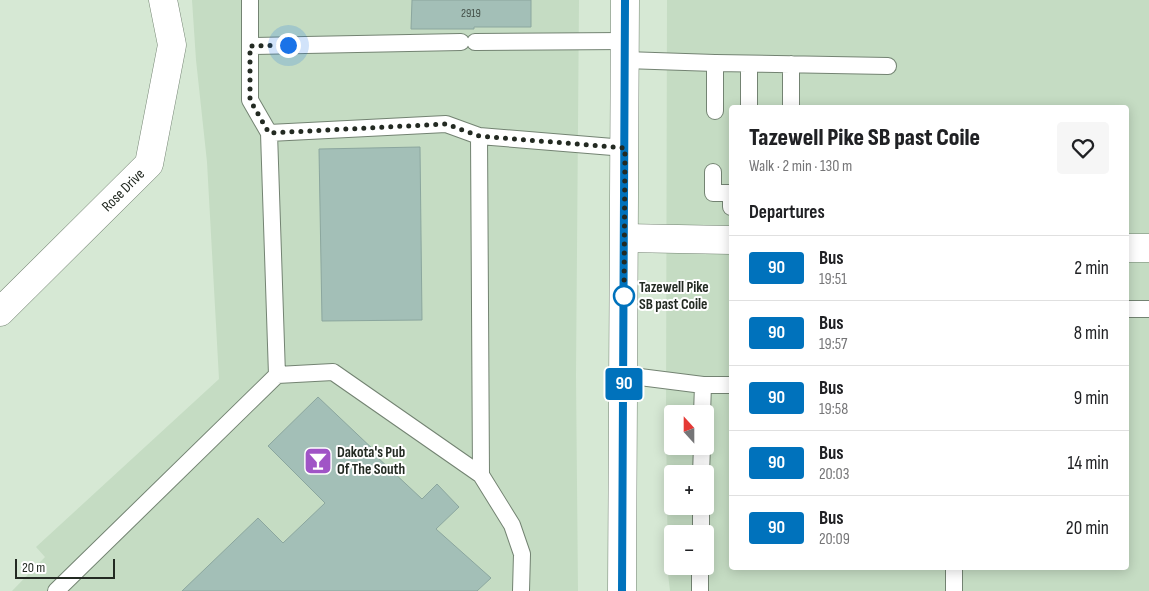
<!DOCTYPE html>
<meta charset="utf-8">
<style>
:root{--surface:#fff;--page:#f6f6f6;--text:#202124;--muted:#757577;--line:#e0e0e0}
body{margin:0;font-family:"Sofia Sans Condensed",sans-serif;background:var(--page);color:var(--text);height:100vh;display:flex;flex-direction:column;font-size:19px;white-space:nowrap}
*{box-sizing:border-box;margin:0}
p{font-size:16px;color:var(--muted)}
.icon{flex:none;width:28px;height:28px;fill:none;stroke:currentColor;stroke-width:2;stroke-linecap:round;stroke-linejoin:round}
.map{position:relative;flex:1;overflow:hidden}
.details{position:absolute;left:729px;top:105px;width:400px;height:465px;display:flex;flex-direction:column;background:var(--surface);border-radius:5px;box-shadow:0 2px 12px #0003}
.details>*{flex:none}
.badge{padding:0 10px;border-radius:4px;font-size:18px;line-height:32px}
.needle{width:32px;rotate:339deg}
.tools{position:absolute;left:664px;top:405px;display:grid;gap:10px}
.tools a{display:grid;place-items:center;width:50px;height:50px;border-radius:5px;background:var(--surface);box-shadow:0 2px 12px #0003;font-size:25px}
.scale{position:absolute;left:15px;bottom:12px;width:100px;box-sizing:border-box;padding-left:5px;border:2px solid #232a22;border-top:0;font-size:14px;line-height:18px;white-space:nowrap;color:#232a22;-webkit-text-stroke:4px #fff;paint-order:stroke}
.you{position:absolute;width:25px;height:25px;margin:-12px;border:4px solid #fff;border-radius:50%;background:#1a73e8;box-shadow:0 0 0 8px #1a73e833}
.map>.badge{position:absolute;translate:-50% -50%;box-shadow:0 0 0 2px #fff}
h2{padding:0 20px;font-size:19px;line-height:45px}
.round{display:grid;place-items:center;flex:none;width:52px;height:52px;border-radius:5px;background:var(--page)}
.headline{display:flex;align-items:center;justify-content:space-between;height:85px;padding:0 20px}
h1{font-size:24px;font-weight:800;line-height:38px}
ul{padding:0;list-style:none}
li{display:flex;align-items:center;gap:15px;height:65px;padding:0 20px;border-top:1px solid var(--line)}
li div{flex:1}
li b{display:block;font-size:19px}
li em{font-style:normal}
li .badge{min-width:55px;font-weight:700;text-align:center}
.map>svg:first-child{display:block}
.built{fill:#c5dcc3;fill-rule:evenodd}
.building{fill:#a3bfb7;stroke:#8ba69e}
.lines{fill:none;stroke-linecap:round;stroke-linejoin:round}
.service-casing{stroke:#738372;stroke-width:18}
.minor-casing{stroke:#738372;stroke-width:29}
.secondary-casing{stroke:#738372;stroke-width:29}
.service{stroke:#fff;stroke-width:16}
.minor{stroke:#fff;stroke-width:28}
.secondary{stroke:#fff;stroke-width:28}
.line-casing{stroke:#fff;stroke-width:11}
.line{stroke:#0072bc;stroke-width:8}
.walk{stroke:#232a22;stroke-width:5;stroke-dasharray:0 9}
.stop-dot{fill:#fff;stroke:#0072bc;stroke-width:2.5}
.labels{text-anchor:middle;stroke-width:4;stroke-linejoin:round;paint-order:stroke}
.number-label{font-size:12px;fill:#434f47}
.street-label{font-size:15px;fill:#232a22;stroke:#fff}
.stop-label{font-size:15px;font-weight:bold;fill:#232a22;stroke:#fff;text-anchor:start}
.poi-label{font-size:15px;font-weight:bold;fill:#232a22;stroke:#fff;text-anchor:start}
</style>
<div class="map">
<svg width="1149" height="591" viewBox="0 0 1149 591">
<rect width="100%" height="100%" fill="#d6e8d4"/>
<path class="built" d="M 192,0 L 579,0 L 576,376 L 578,591 L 12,591 L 45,557 L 36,547 L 219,379 L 207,162 L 196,60 Z
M 667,0 L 1149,0 L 1149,591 L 670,591 L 668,574 L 666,424 ZM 731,108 L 1126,108 L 1126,568 L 731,568 ZM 672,414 L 705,414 L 705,446 L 672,446 ZM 672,474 L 705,474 L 705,506 L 672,506 ZM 672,534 L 705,534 L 705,566 L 672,566 Z"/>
<path class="building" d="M 412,0 L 531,0 L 531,27 L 474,27 L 474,29 L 411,29 Z
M 420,147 L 422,320 L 322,321 L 319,149 Z
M 318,397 L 377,453 L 375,455 L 422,499 L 437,484 L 459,507 L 436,529 L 491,578 L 477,591 L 182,591 L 258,518 L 283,543 L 325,503 L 268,446 Z"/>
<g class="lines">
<defs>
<path id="service" d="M 250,0 L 250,100 L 269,133
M 475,42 L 625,41
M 250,46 L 461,42
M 625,60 L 715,63 L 888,66
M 749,64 L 749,108
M 791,64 L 791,108
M 715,111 L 715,63
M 713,172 L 713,193 L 731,193 L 731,207
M 1126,309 L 1149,309
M 277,375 L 269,133 L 446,124 L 479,136
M 624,375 L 703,385 L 731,385
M 702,414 L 703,385
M 701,474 L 702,446
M 701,534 L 701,506
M 954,568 L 954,591
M 56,591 L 277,375 L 333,372 L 481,475
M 521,591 L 522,554 L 512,525 L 481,475 L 479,136 L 625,148
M 700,591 L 700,566"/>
<path id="minor" d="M 625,238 L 731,240
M 1126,248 L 1149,248
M 0,312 L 149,164 L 172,45 L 163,0"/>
<path id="secondary" d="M 622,591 L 625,0"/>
</defs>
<use href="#service" class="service-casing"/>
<use href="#minor" class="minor-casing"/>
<use href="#secondary" class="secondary-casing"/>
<use href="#service" class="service"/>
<use href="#minor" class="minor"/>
<use href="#secondary" class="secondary"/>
</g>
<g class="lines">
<defs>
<path id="line" d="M 622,591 L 625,0"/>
</defs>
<use href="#line" class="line-casing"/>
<use href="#line" class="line"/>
<path class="walk" d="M 288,45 L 250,46 L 250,100 L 269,133 L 446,124 L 479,136 L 625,148 L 624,297 L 624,296"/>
</g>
<defs>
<symbol id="bar-square" viewBox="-11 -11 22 22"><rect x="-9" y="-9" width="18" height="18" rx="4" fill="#a054c6" stroke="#fff"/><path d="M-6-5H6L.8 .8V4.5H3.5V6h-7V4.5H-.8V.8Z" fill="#fff"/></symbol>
</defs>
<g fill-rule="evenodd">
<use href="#bar-square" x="302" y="445" width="32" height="32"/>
</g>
<circle class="stop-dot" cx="624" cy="296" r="10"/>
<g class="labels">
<g class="number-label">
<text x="471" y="17">2919</text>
</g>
<g class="street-label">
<text transform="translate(123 190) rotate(-45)" y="5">Rose Drive</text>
</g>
<g class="stop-label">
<text x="639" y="292">Tazewell Pike<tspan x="639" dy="17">SB past Coile</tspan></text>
</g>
<g class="poi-label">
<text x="337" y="457">Dakota's Pub<tspan x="337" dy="17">Of The South</tspan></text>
</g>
</g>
</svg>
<div class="tools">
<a><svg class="needle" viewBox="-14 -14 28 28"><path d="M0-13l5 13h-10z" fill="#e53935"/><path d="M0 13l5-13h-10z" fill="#757577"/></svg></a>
<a>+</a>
<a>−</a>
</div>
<div class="scale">20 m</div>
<div class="you" style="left:288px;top:45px"></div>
<b class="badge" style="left:624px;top:384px;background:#0072bc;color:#fff">90</b>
<section class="details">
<div class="headline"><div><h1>Tazewell Pike SB past Coile</h1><p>Walk · 2 min · 130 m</p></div><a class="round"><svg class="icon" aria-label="heart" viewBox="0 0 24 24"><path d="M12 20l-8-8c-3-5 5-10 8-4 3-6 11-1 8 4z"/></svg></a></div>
<h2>Departures</h2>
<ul>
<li><span class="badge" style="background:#0072bc;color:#fff">90</span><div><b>Bus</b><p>19:51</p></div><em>2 min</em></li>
<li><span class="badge" style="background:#0072bc;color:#fff">90</span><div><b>Bus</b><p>19:57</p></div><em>8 min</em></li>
<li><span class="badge" style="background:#0072bc;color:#fff">90</span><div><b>Bus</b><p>19:58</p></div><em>9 min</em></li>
<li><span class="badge" style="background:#0072bc;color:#fff">90</span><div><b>Bus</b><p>20:03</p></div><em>14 min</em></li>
<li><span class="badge" style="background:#0072bc;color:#fff">90</span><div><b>Bus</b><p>20:09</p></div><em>20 min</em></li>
</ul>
</section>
</div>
